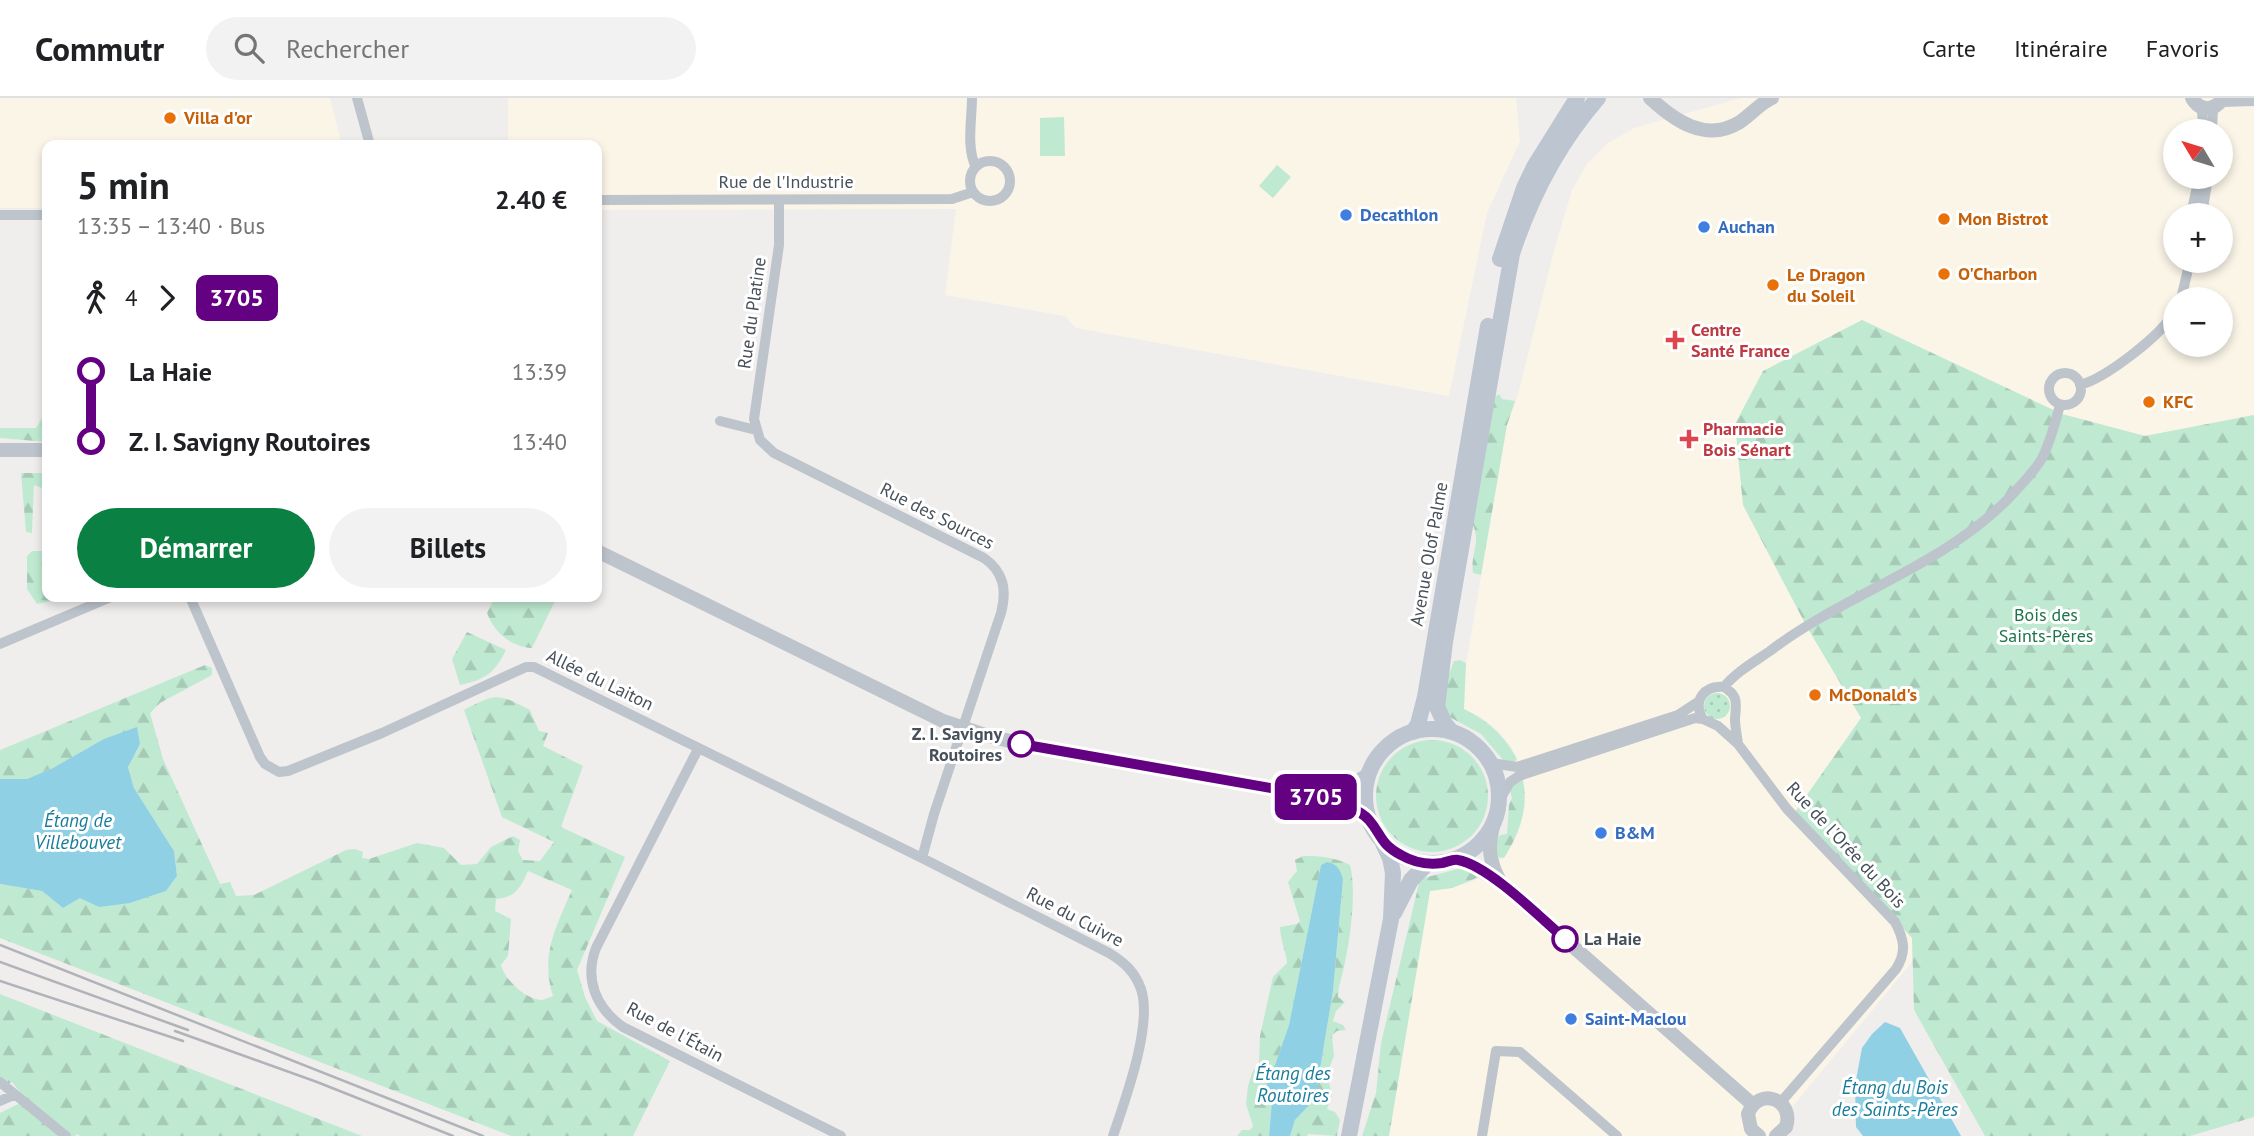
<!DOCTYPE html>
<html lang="fr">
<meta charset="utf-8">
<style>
:root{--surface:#fff;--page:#f2f2f2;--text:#202124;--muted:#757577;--line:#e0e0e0;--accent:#0b8043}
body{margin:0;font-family:"PT Sans",sans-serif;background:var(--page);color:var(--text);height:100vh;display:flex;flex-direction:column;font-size:26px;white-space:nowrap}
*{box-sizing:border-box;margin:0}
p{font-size:23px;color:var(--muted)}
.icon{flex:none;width:38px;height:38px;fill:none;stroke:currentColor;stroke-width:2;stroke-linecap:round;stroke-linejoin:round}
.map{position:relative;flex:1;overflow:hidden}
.drawer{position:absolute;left:42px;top:42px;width:560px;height:462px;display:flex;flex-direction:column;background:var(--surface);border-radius:14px;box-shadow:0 4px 10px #0003}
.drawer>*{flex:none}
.badge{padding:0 14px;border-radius:10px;font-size:24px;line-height:46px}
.needle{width:46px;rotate:308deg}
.buttons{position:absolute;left:2163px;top:21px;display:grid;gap:14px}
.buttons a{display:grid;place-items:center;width:70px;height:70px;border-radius:50%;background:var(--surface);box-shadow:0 4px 10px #0003;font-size:35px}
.map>.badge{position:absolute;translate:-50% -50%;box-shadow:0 0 0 4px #fff}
.legs{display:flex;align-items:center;gap:10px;height:77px;padding:0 35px;font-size:23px}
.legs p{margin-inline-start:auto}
.summary{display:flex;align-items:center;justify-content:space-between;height:119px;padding:0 35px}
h1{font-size:38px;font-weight:700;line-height:52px}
.primary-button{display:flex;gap:14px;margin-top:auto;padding:14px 35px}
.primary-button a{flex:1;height:80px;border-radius:42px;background:var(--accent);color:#fff;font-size:28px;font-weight:700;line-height:80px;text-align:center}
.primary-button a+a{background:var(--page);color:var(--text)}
ul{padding:0 35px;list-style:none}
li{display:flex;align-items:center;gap:24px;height:70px;font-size:26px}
li i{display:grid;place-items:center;width:10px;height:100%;margin:0 9px;background:currentColor}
li i::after{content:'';width:18px;height:18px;margin:-9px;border:5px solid;border-radius:50%;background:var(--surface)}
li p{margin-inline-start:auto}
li:first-child i{background:linear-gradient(#0000 50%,currentColor 0)}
li:last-child i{background:linear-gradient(currentColor 50%,#0000 0)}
header{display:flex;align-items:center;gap:42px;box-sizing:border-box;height:98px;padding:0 35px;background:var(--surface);border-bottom:2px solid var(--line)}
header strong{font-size:33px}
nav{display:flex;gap:38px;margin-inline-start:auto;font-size:24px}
.search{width:490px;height:63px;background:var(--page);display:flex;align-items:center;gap:18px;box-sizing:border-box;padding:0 24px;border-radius:38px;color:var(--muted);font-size:26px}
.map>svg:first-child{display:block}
.commercial{fill:#faf5e7;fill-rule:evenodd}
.grass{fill:url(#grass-dots)}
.forest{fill:url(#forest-firs);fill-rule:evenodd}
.pitch{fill:#bfead1}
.water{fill:#8fd0e4}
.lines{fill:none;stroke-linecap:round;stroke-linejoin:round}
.minor{stroke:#bdc4cb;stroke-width:10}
.tertiary{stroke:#bdc4cb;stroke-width:14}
.secondary{stroke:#bcc5d0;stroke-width:16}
.rail{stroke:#b0b3b7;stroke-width:2.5}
.line-1-casing{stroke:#fff;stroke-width:16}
.line-1{stroke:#640082;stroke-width:10}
.food-dot{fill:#e8710a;stroke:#fff;stroke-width:2.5}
.shop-dot{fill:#3f7fe0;stroke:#fff;stroke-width:2.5}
.health-dot{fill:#e0444e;stroke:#fff;stroke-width:2.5}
.stop-1-dot{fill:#fff;stroke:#640082;stroke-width:3.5}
.labels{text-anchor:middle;stroke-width:6;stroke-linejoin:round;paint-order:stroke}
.food-label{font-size:18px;font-weight:bold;fill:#c56008;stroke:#fff;text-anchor:start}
.street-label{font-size:18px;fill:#475059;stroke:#fff}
.shop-label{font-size:18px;font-weight:bold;fill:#366cbe;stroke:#fff;text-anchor:start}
.health-label{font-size:18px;font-weight:bold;fill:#be3a42;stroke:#fff;text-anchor:start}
.park-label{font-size:18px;fill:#1e744b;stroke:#fff}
.stop-label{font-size:18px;font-weight:bold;fill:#475059;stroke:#fff;text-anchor:end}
.water-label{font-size:19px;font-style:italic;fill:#187d9b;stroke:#fff}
</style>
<header>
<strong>Commutr</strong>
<div class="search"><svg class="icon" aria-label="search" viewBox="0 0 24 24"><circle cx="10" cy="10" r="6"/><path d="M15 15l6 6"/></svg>Rechercher</div>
<nav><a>Carte</a><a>Itinéraire</a><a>Favoris</a></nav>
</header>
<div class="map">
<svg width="2254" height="1038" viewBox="0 0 2254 1038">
<defs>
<pattern id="grass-dots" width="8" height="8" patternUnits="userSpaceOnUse" patternTransform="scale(1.75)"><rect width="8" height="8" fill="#bfead1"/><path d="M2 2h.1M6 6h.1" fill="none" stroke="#a6cab6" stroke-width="1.8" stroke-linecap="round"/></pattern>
<pattern id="forest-firs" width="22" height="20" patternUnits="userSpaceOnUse" patternTransform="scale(1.75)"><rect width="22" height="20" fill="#bfead1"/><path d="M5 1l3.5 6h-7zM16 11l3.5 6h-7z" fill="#a6cab6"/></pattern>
</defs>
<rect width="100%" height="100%" fill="#f0eded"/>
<path class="commercial" d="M 0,0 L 330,0 L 342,47 L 47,47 L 47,110 L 0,110 Z
M 508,0 L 1516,0 L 1520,43 L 1487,115 L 1449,298 L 1076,230 L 1065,218 L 945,197 L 956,111 L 597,112 L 597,47 L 508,47 Z
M 1741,0 L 2254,0 L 2254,317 L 2145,338 L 2062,316 L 1862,222 L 1743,407 L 1807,529 L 1861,620 L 1795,714 L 1912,840 L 1912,864 L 1768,1038 L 1389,1038 L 1430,793 L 1452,790 L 1473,783 L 1498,766 L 1513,746 L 1520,730 L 1525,707 L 1524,685 L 1518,663 L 1510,647 L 1498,633 L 1482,620 L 1464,611 L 1464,578 L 1507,327 L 1518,297 L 1555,149 L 1572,92 L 1587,66 L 1608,45 L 1634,30 ZM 2175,33 L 2221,33 L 2221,79 L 2175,79 ZM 2175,117 L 2221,117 L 2221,163 L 2175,163 ZM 2175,201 L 2221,201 L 2221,247 L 2175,247 Z"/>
<path class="grass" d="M1704 608a13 13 0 1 1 26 0a13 13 0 1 1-26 0Z"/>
<path class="forest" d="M 1862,222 L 2062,316 L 2145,338 L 2254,317 L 2254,1019 L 2190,1038 L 1985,1038 L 1914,912 L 1912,840 L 1795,714 L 1861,620 L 1807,529 L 1743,407 L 1735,326 L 1763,273 Z
M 1499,296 L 1502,301 L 1515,303 L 1507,327 L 1481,477 L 1473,475 C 1470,455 1482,444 1472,425 L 1495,299 Z
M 47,311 L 47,344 L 0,340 L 0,330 L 36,330 Z
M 21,375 L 47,375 L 47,392 L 34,387 L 32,435 L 26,434 Z
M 32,453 L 42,453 L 43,469 L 47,468 L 47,499 L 70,499 L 37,506 L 27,491 L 27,458 Z
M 495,499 L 557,499 L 532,550 C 511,549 494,534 487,515 Z
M 467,534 L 506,552 C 494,576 486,581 460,587 L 452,561 Z
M 1460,562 L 1466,565 L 1464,611 C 1488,623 1504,637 1517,661 L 1514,664 L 1504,663 L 1481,636 L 1444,616 L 1445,587 L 1454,563 Z
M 205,567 L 212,570 L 212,577 L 160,605 L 150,615 L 163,661 L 220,786 L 230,784 L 236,798 L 254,797 L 346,752 L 355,751 L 363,754 L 362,760 L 369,761 L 417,745 L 444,750 L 461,767 L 477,766 L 491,749 L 513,738 L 520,742 L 518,753 L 523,762 L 540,763 L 554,744 L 502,719 L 464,612 C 496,595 497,595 530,612 L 539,633 L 548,635 L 543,648 L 583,668 L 561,729 L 625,759 L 577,872 L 585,899 L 597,923 L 670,963 L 633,1038 L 511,1038 L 0,840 L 0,786 L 42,793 L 63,810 L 80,800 L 130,805 L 166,793 L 177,778 L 174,753 L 134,690 L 128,668 L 140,646 L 53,670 L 27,681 L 0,681 L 0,652 ZM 528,773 L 572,792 C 556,829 540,858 553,898 C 552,898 543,902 542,902 C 526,902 504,881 501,867 L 508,858 L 511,821 L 495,813 L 496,801 C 515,800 521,789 528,773 Z
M1376 698a56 56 0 1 1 112 0a56 56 0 1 1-112 0Z
M 1522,679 C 1530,708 1519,736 1504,760 L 1496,759 L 1496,743 L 1500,737 L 1507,736 L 1509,707 L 1512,700 L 1508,686 Z
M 1303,758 C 1321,758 1334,759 1350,767 C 1358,798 1348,858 1339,889 L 1338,899 L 1345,904 L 1336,913 L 1333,923 L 1343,927 L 1346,932 L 1337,933 L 1332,937 L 1334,958 L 1327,976 L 1332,997 L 1327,1011 L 1335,1014 L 1340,1022 L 1337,1038 L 1308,1036 L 1307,1038 L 1290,1038 L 1295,1022 L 1315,1000 L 1333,893 L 1343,781 L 1321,767 L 1289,927 L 1275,967 L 1268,978 L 1266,990 L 1272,1003 L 1269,1038 L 1237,1038 L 1242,1032 L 1250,1032 L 1253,1028 L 1246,1006 L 1248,988 L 1252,975 L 1259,964 L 1260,938 L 1273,879 L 1287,865 C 1286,853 1280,841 1280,829 L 1297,826 L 1300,823 L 1288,784 L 1297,773 L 1295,762 Z
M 1469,768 L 1479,779 L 1452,790 L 1430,793 L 1389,1038 L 1362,1038 L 1376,995 L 1381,945 L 1420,781 Z
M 0,896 L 362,1038 L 80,1038 L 77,1036 L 75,1038 L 0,1038 L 0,1015 L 26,1002 L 12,984 L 0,991 Z"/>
<path class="pitch" d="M 1064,19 L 1065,58 L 1040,58 L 1040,20 Z
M 1277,67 L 1291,79 L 1273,100 L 1259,88 Z"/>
<path class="water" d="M 137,629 L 140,646 L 128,669 L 134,690 L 174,753 L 177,778 L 166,793 L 130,805 L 99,809 L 80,800 L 63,810 L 42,793 L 0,786 L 0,681 L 27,681 L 53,670 L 104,641 Z
M 1327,764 C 1338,766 1340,772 1343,781 L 1333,893 L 1315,1001 L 1295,1022 L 1290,1038 L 1269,1038 L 1272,1003 L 1266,990 L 1268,978 L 1275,967 L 1289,927 L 1321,767 Z
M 1885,924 L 1900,930 L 1961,1038 L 1863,1038 L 1856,1029 L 1855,987 L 1862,950 L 1872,936 Z"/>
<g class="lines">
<path class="minor" d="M 357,0 L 370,47
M 972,0 C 972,20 966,51 976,69
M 2202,10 L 2203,33
M 2212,33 L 2213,10
M970 83a20 20 0 1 1 40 0a20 20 0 1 1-40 0Z
M 597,102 L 952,101 L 973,94
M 779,103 L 779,147 L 754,321 L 760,342 L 774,355 L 984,460 C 1004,474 1007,492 1001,515 L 934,716 L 922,760
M 0,117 L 47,117
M 2191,117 L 2199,79
M 2202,117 L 2208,79
M 2181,201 L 2190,163
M2049 291a16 16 0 1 1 32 0a16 16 0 1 1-32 0Z
M 2080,287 C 2106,280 2162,237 2175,213
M 720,323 L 756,332
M 190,499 L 260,659 L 265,666 L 279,674 L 288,673 L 382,635 L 526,569 L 534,569 L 922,760 L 1109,855 C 1124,864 1135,874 1141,891 C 1153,927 1125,1002 1113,1038
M 0,546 L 111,499
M 1724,589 C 1736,574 1754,564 1770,553 C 1846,495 1942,469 2010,399 C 2020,388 2033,375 2041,362 C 2050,346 2055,325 2060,307
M 1738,646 C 1737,637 1735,629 1735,621 C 1736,606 1739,598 1724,589 C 1704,587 1692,603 1703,621 L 1718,628 L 1738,646 L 1787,711 L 1895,824 C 1904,841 1907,854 1896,871 L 1781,1004
M 698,651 L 596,850 C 584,881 596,910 623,929 L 841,1038
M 1491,665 L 1517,669 L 1678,617 L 1698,604
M 1499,703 L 1510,684 L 1519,678 L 1695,620 L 1703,621
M 0,984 L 66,1038
M 0,1003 L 14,997
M 1482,1038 L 1496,953 L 1520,954 L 1617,1038"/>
<path class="tertiary" d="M 1650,0 C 1675,23 1706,45 1740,24 C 1752,16 1759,6 1772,0
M 2192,0 C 2200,14 2215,13 2223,0
M 2222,2 L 2254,1
M 0,352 L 47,352
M 597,453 L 943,623 L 985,637 L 1026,647 L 1310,697 L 1360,715 L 1370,722
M 1316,697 L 1344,692 L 1369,676
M 1494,725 C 1487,749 1489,764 1501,785
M 1456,761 L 1471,767 L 1502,786 L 1752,1006
M 1759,1038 L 1751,1031 L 1748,1016 C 1758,988 1795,1001 1786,1029 L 1776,1038"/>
<path class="secondary" d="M 1500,161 L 1524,90 L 1534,69 L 1577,0
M1365 698a67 67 0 1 1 134 0a67 67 0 1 1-134 0Z
M 1413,634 L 1418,626 L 1425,599 L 1488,228
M 1452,634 L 1445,626 L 1437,609 L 1445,544 L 1512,156 C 1531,98 1558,46 1598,0
M 1394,815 L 1411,782 L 1428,765
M 1349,1038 L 1391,821 L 1393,775 L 1390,760 L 1383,745"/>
<path class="rail" d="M 0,847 L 483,1038
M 0,864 L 188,932
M 0,883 L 183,943
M 175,933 L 317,984 L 453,1038"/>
</g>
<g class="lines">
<defs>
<path id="line-1" d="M 1021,646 L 1310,697 C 1328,703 1357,708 1369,722 C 1382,737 1380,746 1401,757 C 1413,764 1428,767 1442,765 C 1447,764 1453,761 1458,762 C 1488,767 1541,820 1565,841"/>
</defs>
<use href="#line-1" class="line-1-casing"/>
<use href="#line-1" class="line-1"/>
</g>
<g class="food-dot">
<circle cx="170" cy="20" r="7"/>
<circle cx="1944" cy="121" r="7"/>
<circle cx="1944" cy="176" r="7"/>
<circle cx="1773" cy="187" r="7"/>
<circle cx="2149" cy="304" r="7"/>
<circle cx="1815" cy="597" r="7"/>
</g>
<g class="shop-dot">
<circle cx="1346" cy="117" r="7"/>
<circle cx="1704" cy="129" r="7"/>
<circle cx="1601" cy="735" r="7"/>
<circle cx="1571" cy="921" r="7"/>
</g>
<g class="health-dot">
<path d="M1671.5 231.5h7v7h7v7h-7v7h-7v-7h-7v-7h7z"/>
<path d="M1685.5 330.5h7v7h7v7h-7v7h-7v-7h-7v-7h7z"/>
</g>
<g class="stop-1-dot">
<circle cx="1021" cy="646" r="12"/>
<circle cx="1565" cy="841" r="12"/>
</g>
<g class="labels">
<g class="food-label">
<text x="184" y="26">Villa d'or</text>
<text x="1958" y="127">Mon Bistrot</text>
<text x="1958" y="182">O'Charbon</text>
<text x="1787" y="183">Le Dragon<tspan x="1787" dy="21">du Soleil</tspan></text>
<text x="2163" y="310">KFC</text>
<text x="1829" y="603">McDonald's</text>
</g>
<g class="street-label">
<text x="786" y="90">Rue de l'Industrie</text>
<text transform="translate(752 215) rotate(-82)" y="6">Rue du Platine</text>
<text transform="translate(937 418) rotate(27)" y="6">Rue des Sources</text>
<text transform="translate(1429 456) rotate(-80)" y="6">Avenue Olof Palme</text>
<text transform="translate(600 582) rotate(26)" y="6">Allée du Laiton</text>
<text transform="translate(1846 747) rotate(47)" y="6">Rue de l'Orée du Bois</text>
<text transform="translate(1075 819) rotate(28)" y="6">Rue du Cuivre</text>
<text transform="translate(675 934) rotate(28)" y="6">Rue de l'Étain</text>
</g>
<g class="shop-label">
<text x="1360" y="123">Decathlon</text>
<text x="1718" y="135">Auchan</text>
<text x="1615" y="741">B&amp;M</text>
<text x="1585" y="927">Saint-Maclou</text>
</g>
<g class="health-label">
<text x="1691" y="238">Centre<tspan x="1691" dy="21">Santé France</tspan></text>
<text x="1703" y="337">Pharmacie<tspan x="1703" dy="21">Bois Sénart</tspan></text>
</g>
<g class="park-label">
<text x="2046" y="523">Bois des<tspan x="2046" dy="21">Saints-Pères</tspan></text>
</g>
<g class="stop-label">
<text x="1002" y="642">Z. I. Savigny<tspan x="1002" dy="21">Routoires</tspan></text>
<text x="1584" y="847" text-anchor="start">La Haie</text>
</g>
<g class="water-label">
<text x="78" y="729">Étang de<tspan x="78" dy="22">Villebouvet</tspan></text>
<text x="1293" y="982">Étang des<tspan x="1293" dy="22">Routoires</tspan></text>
<text x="1895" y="996">Étang du Bois<tspan x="1895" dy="22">des Saints-Pères</tspan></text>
</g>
</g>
</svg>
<div class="buttons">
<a><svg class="needle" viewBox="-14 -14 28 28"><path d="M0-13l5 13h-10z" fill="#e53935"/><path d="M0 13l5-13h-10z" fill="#757577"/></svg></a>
<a>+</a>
<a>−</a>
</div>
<b class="badge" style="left:1316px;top:699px;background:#640082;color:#fff">3705</b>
<section class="drawer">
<div class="summary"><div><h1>5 min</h1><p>13:35 – 13:40 · Bus</p></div><b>2.40 €</b></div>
<div class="legs"><svg class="icon" aria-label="walk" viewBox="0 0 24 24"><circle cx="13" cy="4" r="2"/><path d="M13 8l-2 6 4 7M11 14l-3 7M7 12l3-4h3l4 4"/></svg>4<svg class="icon" aria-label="forward" viewBox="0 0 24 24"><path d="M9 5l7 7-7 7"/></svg><b class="badge" style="background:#640082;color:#fff">3705</b></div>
<ul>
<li><i style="color:#640082"></i><b>La Haie</b><p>13:39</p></li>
<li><i style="color:#640082"></i><b>Z. I. Savigny Routoires</b><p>13:40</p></li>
</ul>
<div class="primary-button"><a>Démarrer</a><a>Billets</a></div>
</section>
</div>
